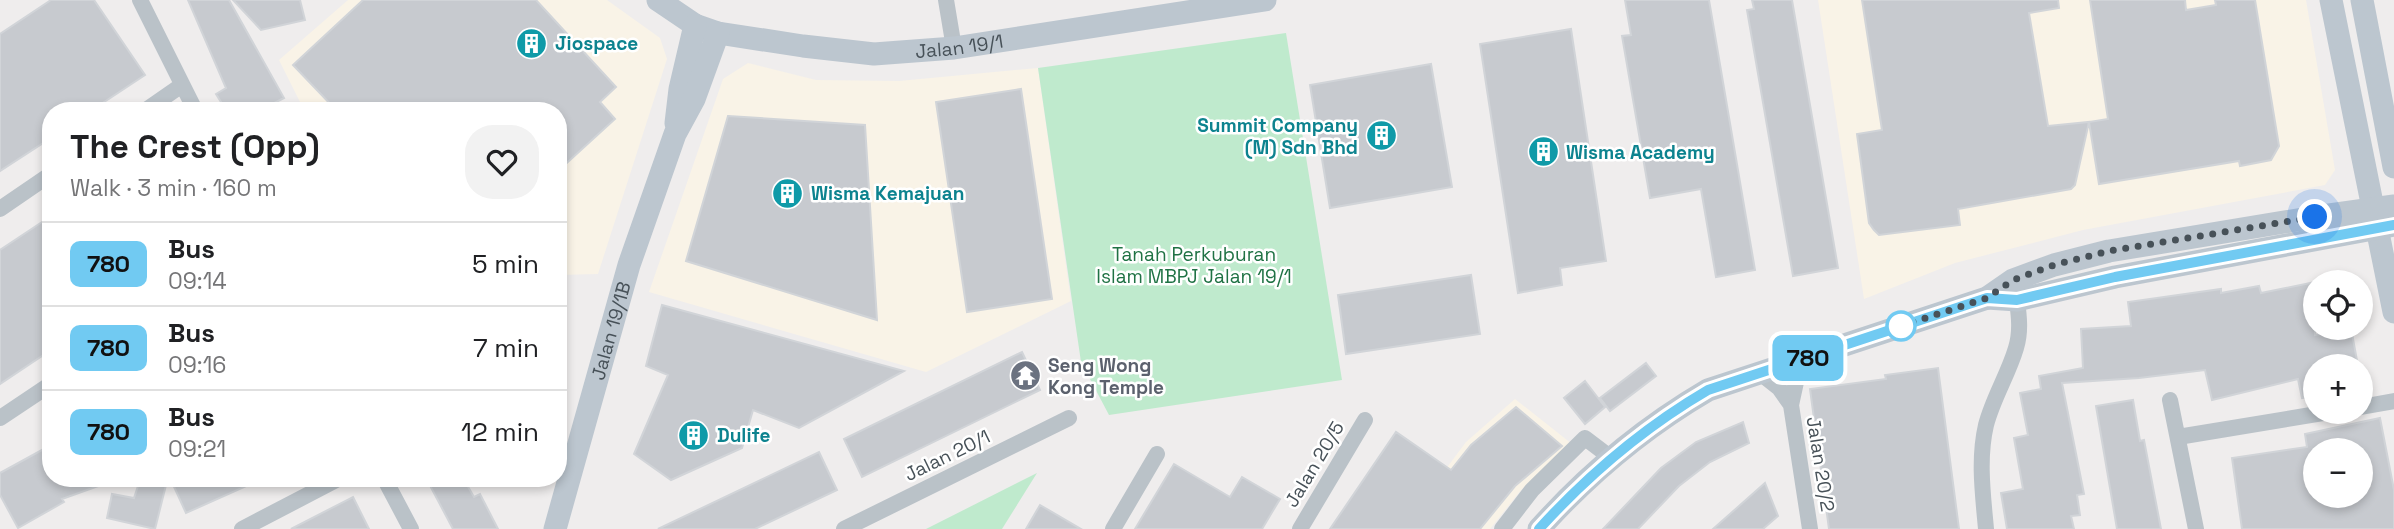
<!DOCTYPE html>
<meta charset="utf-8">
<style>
:root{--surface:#fff;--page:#f2f2f2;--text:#202124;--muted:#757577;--line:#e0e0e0}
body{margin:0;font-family:"Space Grotesk",sans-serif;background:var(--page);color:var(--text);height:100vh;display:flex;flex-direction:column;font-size:26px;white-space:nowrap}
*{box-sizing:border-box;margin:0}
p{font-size:23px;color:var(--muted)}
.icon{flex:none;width:38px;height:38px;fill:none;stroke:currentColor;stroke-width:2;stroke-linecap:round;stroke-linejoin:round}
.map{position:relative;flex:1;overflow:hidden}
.side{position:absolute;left:42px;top:102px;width:525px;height:385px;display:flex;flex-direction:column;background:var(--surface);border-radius:28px;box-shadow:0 4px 10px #0003}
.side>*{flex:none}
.badge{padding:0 14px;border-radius:10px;font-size:24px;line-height:46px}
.controls{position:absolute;left:2303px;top:270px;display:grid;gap:14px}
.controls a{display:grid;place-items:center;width:70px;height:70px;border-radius:50%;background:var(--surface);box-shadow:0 4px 10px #0003;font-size:35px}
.you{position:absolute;width:35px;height:35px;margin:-18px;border:5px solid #fff;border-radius:50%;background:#1a73e8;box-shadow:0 0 0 10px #1a73e833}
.map>.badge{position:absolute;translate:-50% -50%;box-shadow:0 0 0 4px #fff}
.round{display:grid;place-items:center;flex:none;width:74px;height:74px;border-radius:28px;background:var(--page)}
.summary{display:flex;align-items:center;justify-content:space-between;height:119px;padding:0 28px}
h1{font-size:33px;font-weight:700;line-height:52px}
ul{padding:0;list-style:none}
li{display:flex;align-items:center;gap:21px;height:84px;padding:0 28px;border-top:2px solid var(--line)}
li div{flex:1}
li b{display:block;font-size:26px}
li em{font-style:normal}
li .badge{min-width:77px;font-weight:700;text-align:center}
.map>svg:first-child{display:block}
.commercial{fill:#f9f3e7}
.green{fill:#bfeacd}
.building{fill:#c7cacf;stroke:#d1d4d8;stroke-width:2;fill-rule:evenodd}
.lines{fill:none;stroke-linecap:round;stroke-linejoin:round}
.street{stroke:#bac2c8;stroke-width:16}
.secondary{stroke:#bcc6cf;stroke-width:23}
.line-casing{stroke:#fff;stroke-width:16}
.line{stroke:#71caf2;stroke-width:10}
.walk{stroke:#475158;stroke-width:7;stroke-dasharray:0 12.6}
.stop-dot{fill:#fff;stroke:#71caf2;stroke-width:3.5}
.labels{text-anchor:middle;stroke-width:5;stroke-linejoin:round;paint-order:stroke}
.culture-label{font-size:19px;font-weight:bold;fill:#0d838f;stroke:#fff;text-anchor:start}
.street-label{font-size:19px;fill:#475158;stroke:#fff}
.park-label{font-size:19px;fill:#1f7244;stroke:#fff}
.worship-label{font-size:19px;font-weight:bold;fill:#5b616d;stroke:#fff;text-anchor:start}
</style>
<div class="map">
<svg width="2394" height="529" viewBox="0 0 2394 529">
<rect width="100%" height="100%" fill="#efeded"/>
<path class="commercial" d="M 348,0 L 607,0 L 660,38 L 667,59 L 598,274 L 558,275 L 558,110 L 304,110 L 279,60 Z
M 1818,0 L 2306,0 L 2335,170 L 2325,185 L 2083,230 L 1955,263 L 1864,299 Z
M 748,63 L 816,80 L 899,81 L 1038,68 L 1071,301 L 926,372 L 649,292 L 723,79 Z
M 1515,399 L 1572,444 L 1521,490 L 1490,529 L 1401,529 L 1466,442 Z"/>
<path class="green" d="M 1286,33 L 1342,380 L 1109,415 L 1081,362 L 1038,68 Z
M 1037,473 L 1002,529 L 926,529 Z"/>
<path class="building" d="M 51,0 L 94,0 L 145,75 L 92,110 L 51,110 L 51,138 L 0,171 L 0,34 Z
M 188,0 L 229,0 L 284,98 L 261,110 L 226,110 L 216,94 L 226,88 Z
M 233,0 L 300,0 L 305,20 L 261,30 Z
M 363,0 L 536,0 L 616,87 L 600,102 L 615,119 L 558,171 L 558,110 L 336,110 L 293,65 Z
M 1625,0 L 1709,0 L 1755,270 L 1716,277 L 1701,189 L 1650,198 L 1622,36 L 1631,35 Z
M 1752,0 L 1792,0 L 1838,268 L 1793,276 L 1747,10 L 1754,9 Z
M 1862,0 L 2058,0 L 2059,8 L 2029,13 L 2048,126 L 2089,122 L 2075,185 L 2071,189 L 1958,209 L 1960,225 L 1879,235 L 1874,230 L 1869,223 L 1857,134 L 1882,130 Z
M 2090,0 L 2185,0 L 2186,10 L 2216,5 L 2215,0 L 2255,0 L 2279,146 L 2271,160 L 2240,166 L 2239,161 L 2099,184 L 2089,122 L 2108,119 Z
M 1571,29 L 1606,261 L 1560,268 L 1562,285 L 1518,293 L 1480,44 Z
M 1431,64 L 1452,187 L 1330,208 L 1310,85 Z
M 1021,89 L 1052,299 L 967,312 L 936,102 Z
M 728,116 L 865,125 L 877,320 L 686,261 Z
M 51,216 L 51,350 L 0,384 L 0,250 Z
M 1471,275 L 1480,334 L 1346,354 L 1338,295 Z
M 2315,282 L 2315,335 L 2351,328 L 2358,366 L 2315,366 L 2315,396 L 2302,398 L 2298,379 L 2212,400 L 2205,370 L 2139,378 L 2062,383 L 2084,494 L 2077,495 L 2080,515 L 2071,516 L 2074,529 L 2007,529 L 2001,493 L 2023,489 L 2014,438 L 2028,435 L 2020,393 L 2041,389 L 2039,376 L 2083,368 L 2081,329 L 2131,326 L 2128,302 L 2221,289 L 2221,293 L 2259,286 L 2261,293 Z
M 662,305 L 904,371 L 799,428 L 753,410 L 742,448 L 671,480 L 634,454 L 668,375 L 646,366 Z
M 1022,352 L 1040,390 L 862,477 L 844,439 Z
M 1646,363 L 1656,376 L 1610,411 L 1600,398 Z
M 1938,368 L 1959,529 L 1829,529 L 1810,389 L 1886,379 L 1885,375 Z
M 1585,381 L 1605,407 L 1585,424 L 1564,398 Z
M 2133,400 L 2140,441 L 2144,440 L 2161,529 L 2117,529 L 2096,406 Z
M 1516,407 L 1562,446 L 1515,486 L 1480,529 L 1330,529 L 1396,432 L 1451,470 L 1471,445 Z
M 2380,418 L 2394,490 L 2394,529 L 2242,529 L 2232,458 L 2307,447 L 2305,434 ZM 2315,450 L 2361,450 L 2361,495 L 2333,495 L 2315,498 Z
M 1743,422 L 1749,443 L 1710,462 L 1679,486 L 1638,529 L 1603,529 L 1661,468 L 1696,442 Z
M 51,445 L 51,478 L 115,478 L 115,480 L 62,499 L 64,502 L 18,528 L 0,495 L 0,473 Z
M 819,452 L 837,490 L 755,529 L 658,529 Z
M 1174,464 L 1230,497 L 1242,477 L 1280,499 L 1262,529 L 1135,529 Z
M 170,478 L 264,478 L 186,513 Z
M 426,478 L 463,478 L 474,497 L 480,494 L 498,529 L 453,529 Z
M 140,480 L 166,485 L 155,529 L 107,518 L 112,494 L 134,498 Z
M 1765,483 L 1778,516 L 1763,529 L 1713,529 Z
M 353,497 L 369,529 L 291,529 Z
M 1040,505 L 1081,529 L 1026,529 Z"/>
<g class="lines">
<path class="street" d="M 140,0 L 195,110
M 946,0 L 954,48
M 146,110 L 182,85
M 0,209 L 51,174
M 1810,357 L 1796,382 L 1791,405 L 1810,529
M 1760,373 L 1779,388 L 1791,405
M 2170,400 L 2196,529
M 2361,407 L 2394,401
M 0,418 L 51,384
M 2178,437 L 2335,411
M 384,478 L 411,529
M 242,529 L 340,478
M 844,529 L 1069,418
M 1113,529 L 1157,454
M 1300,529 L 1365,420
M 1502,529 L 1532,490 L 1585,438 L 1610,457
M 1986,529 C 1983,495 1978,459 1986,425 C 1993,398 2008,375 2016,348 C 2021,332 2019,316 2017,300"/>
<g class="secondary">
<path id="s1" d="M 658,0 L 695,25 L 718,33 L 803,46 L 874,54 L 954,48 L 1265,0"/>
<path d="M 2331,0 L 2394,312"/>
<path d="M 2362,0 L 2394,167"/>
<path d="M 676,123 L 680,89 L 695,25"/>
<path d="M 1987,298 L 2017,300 L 2115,277 L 2394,225"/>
<path id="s2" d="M 555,529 L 629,265 L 675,134 L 694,99 L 718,33"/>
<path d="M 1539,529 C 1589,473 1643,428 1708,390 L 1987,298 L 2013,280 L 2054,265 L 2109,251 L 2315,217 L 2394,206"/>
</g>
</g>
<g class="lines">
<defs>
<path id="line" d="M 1539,529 C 1590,473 1643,428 1708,390 L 1987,298 L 2017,300 L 2115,277 L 2394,225"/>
</defs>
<use href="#line" class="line-casing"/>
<use href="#line" class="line"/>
<path class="walk" d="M 1901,326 L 1987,298 L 2013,280 L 2054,265 L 2109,251 L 2315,217"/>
</g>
<defs>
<symbol id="building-disc" viewBox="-11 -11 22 22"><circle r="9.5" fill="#0f9aa8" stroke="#fff"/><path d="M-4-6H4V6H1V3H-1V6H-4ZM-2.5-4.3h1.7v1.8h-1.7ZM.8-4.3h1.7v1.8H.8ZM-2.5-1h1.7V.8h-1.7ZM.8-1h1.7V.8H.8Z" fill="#fff"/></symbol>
<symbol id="temple-disc" viewBox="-11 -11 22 22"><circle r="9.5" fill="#6b7280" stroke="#fff"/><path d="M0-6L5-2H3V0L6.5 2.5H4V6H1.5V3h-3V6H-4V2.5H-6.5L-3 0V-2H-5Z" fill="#fff"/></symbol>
</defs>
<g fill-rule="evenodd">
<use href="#building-disc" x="514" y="26" width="35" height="35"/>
<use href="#building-disc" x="1364" y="118" width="35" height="35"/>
<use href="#building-disc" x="1526" y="134" width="35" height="35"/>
<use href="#building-disc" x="770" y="176" width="35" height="35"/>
<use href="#temple-disc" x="1008" y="358" width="35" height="35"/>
<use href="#building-disc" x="676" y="418" width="35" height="35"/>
</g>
<circle class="stop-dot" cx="1901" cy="326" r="14"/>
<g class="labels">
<g class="culture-label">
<text x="555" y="50">Jiospace</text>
<text x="1358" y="132" text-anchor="end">Summit Company<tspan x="1358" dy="22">(M) Sdn Bhd</tspan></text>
<text x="1566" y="159">Wisma Academy</text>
<text x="811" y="200">Wisma Kemajuan</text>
<text x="717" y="442">Dulife</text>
</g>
<g class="street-label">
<text dy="7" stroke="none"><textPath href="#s1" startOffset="312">Jalan 19/1</textPath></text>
<text dy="7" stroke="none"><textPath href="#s2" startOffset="206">Jalan 19/1B</textPath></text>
<text transform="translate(947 455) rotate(-26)" y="7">Jalan 20/1</text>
<text transform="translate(1314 464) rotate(-59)" y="7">Jalan 20/5</text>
<text transform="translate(1821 464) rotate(81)" y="7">Jalan 20/2</text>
</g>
<g class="park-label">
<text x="1194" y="261">Tanah Perkuburan<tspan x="1194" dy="22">Islam MBPJ Jalan 19/1</tspan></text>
</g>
<g class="worship-label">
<text x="1048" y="372">Seng Wong<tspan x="1048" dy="22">Kong Temple</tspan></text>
</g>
</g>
</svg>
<div class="controls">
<a><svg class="icon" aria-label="locate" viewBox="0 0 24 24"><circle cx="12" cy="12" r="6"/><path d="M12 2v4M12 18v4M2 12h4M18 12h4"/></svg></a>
<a>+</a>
<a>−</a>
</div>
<div class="you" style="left:2315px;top:217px"></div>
<b class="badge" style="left:1808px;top:358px;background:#71caf2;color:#111">780</b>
<section class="side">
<div class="summary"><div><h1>The Crest (Opp)</h1><p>Walk · 3 min · 160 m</p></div><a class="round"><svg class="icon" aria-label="heart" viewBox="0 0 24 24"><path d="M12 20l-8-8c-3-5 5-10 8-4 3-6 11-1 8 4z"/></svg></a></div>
<ul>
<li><span class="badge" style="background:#71caf2;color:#111">780</span><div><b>Bus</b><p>09:14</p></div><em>5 min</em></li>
<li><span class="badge" style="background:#71caf2;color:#111">780</span><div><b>Bus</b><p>09:16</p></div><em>7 min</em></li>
<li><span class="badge" style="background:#71caf2;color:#111">780</span><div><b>Bus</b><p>09:21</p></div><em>12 min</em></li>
</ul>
</section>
</div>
